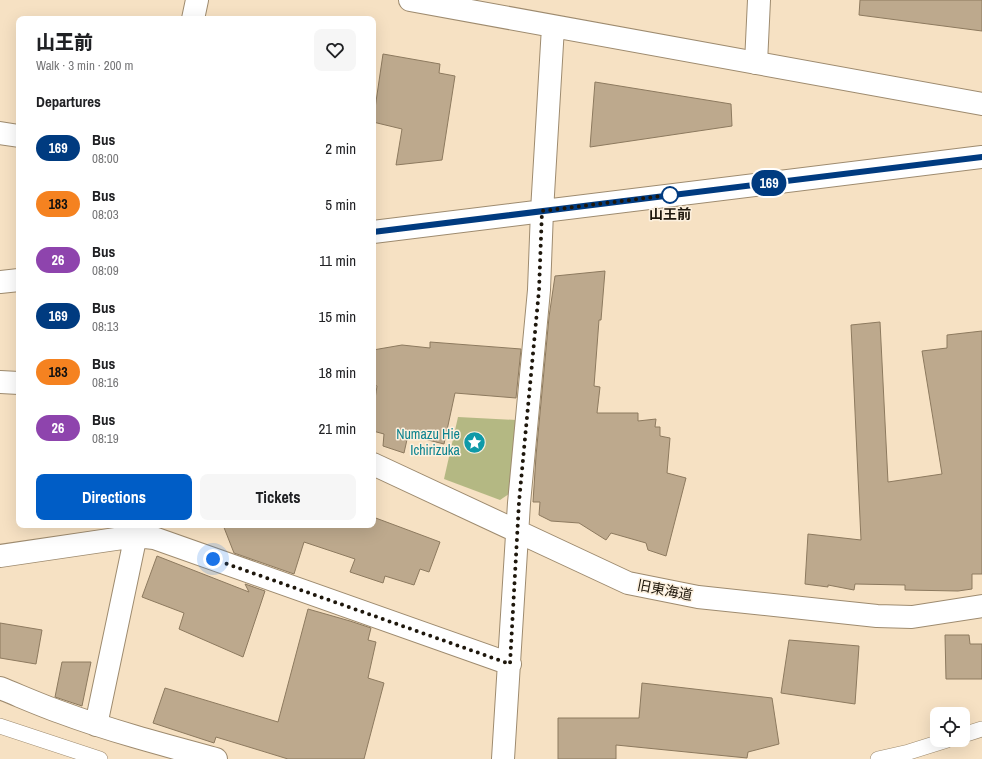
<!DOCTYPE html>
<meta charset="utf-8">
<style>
:root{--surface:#fff;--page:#f6f6f6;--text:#202124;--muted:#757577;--accent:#005dc6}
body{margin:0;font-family:"Archivo Narrow","Noto Sans JP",sans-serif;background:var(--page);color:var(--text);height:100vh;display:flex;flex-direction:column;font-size:15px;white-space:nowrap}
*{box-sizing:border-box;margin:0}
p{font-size:13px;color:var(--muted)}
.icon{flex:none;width:22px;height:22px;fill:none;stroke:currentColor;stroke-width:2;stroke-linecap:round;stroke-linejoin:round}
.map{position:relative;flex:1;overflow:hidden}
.drawer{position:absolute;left:16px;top:16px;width:360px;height:512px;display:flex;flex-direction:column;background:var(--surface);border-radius:8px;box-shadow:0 4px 16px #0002}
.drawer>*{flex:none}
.badge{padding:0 8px;border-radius:13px;font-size:14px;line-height:26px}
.controls{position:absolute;left:930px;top:707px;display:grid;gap:8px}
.controls a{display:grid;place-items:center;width:40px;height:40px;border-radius:8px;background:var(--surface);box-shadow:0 4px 16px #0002;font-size:20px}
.you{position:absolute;width:20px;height:20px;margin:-10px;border:3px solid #fff;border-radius:50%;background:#1a73e8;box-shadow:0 0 0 6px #1a73e833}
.map>.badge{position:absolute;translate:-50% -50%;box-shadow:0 0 0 2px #fff}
h2{padding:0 20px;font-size:15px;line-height:36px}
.round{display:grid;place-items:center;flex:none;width:42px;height:42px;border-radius:8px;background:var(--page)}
.summary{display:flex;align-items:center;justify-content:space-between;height:68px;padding:0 20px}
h1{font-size:19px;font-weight:800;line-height:30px}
.primary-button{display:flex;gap:8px;margin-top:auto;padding:8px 20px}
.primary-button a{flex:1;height:46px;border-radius:8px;background:var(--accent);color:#fff;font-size:16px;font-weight:800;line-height:46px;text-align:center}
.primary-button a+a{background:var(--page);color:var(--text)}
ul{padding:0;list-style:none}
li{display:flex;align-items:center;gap:12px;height:56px;padding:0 20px}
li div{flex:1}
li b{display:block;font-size:15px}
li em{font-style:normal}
li .badge{min-width:44px;font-weight:700;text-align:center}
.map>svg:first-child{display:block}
.green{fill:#b4b883}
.building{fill:#bda98d;stroke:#8d7a5f}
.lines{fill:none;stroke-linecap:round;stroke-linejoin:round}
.lane-casing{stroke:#9e8b6f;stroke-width:16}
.street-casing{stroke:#9e8b6f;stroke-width:24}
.secondary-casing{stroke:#9e8b6f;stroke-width:24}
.lane{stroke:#fff;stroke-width:15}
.street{stroke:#fff;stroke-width:22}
.secondary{stroke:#fff;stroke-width:22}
.line-casing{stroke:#fff;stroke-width:9}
.line{stroke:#003b80;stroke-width:6}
.walk{stroke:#1e170c;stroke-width:4;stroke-dasharray:0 7.2}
.stop-dot{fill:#fff;stroke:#003b80;stroke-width:2}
.labels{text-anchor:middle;stroke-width:3;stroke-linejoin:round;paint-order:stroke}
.stop-label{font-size:14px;font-weight:bold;fill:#1e170c;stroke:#fcf0de}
.culture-label{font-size:14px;fill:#0d838f;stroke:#fcf0de;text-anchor:end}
.street-label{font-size:14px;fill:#1e170c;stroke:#fcf0de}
</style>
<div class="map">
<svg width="982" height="759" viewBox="0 0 982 759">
<rect width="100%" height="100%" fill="#f6e1c3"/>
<path class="green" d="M 458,417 L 517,420 L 512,492 L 500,500 L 444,479 Z"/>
<path class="building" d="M 860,0 L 982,0 L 982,31 L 859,15 Z
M 383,54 L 440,64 L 439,73 L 455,76 L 442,160 L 396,165 L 402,129 L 373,122 Z
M 595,82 L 731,104 L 732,126 L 590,147 Z
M 605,271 L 601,320 L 599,320 L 594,386 L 600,387 L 597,413 L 638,413 L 638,421 L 656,419 L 655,427 L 660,427 L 660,436 L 670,438 L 667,473 L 686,478 L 666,556 L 648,550 L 646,543 L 611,533 L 606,540 L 579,523 L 551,521 L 539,515 L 540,502 L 533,502 L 536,456 L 549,317 L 555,276 Z
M 880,322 L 888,482 L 942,474 L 922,351 L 947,348 L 947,335 L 982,331 L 982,574 L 972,574 L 972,589 L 958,591 L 905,590 L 905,585 L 855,584 L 854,590 L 828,585 L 828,587 L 805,584 L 808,534 L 861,540 L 851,325 Z
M 430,342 L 521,349 L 516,398 L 455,393 L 444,444 L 408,435 L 404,453 L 383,446 L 384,434 L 373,431 L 373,412 L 377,386 L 373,384 L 373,350 L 402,345 L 430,348 Z
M 373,517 L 440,542 L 429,572 L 420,569 L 414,585 L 385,576 L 383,583 L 350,572 L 355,559 L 304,542 L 294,574 L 234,553 L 223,525 L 373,525 Z
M 157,556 L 249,592 L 245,584 L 265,591 L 243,657 L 179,629 L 184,613 L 142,597 Z
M 308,609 L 350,621 L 371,628 L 368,640 L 376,642 L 368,678 L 384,683 L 364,759 L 288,759 L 216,737 L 214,743 L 153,723 L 165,688 L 278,722 Z
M 0,623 L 42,630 L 36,664 L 0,658 Z
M 945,635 L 969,635 L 970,644 L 982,644 L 982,679 L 946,679 Z
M 789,640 L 859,646 L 855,704 L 781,693 Z
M 62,662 L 91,662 L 82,706 L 55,697 Z
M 642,683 L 772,698 L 779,744 L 748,752 L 747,758 L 616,745 L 616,759 L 558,759 L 558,718 L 639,718 Z"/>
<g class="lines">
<defs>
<path id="lane" d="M 0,726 L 100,759
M 963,735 L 982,729
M 878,759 L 909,752 L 947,740"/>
<path id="street" d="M 193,19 L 197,0
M 756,63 L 759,0
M 0,133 L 19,136
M 0,382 L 19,383
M 373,464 L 628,583 L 698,597 L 877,616 L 912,617 L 982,606
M 0,556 L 136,536 L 154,538 L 510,664
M 0,688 C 20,696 40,705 60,712 C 111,731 164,745 216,759
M 96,725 L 138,525
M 503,759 L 519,503 L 539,290 L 542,211"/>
<path id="secondary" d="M 410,0 L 982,104
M 542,211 L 553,27
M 373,232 L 982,157
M 0,282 L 19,280"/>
</defs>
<use href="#lane" class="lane-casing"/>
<use href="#street" class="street-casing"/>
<use href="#secondary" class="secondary-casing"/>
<use href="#lane" class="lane"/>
<use href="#street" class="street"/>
<use href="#secondary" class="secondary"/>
</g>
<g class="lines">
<defs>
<path id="line" d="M 373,232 L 982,157"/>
</defs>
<use href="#line" class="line-casing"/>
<use href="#line" class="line"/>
<path class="walk" d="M 213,559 L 510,664 L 519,502 L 539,290 L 542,211 L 670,195"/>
</g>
<defs>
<symbol id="sight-disc" viewBox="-11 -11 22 22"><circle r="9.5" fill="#0f9aa8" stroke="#fcf0de"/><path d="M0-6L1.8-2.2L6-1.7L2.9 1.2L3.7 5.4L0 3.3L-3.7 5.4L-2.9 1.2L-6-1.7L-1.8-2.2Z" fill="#fff"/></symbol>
</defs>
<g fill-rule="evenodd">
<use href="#sight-disc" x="462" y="430" width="25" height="25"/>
</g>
<circle class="stop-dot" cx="670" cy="195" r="8"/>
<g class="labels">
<g class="stop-label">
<text x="670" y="219">山王前</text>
</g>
<g class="culture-label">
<text x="460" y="439">Numazu Hie<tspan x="460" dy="16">Ichirizuka</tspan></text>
</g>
<g class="street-label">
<text transform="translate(665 590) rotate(11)" y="5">旧東海道</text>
</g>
</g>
</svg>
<div class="controls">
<a><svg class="icon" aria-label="locate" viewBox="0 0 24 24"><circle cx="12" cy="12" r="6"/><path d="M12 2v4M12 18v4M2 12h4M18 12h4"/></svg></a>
</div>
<div class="you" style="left:213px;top:559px"></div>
<b class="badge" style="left:769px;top:183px;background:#003b80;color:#fff">169</b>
<section class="drawer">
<div class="summary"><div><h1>山王前</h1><p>Walk · 3 min · 200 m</p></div><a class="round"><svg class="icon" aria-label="heart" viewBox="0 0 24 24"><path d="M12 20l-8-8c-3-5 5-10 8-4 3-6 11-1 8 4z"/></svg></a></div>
<h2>Departures</h2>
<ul>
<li><span class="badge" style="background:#003b80;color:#fff">169</span><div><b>Bus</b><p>08:00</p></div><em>2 min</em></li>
<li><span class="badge" style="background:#f58220;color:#111">183</span><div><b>Bus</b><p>08:03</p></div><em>5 min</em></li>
<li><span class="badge" style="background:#8e44ad;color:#fff">26</span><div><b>Bus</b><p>08:09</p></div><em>11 min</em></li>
<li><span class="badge" style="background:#003b80;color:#fff">169</span><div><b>Bus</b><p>08:13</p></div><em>15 min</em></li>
<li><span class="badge" style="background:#f58220;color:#111">183</span><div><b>Bus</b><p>08:16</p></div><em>18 min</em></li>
<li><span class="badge" style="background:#8e44ad;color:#fff">26</span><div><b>Bus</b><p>08:19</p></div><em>21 min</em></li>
</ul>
<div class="primary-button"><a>Directions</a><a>Tickets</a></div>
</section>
</div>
